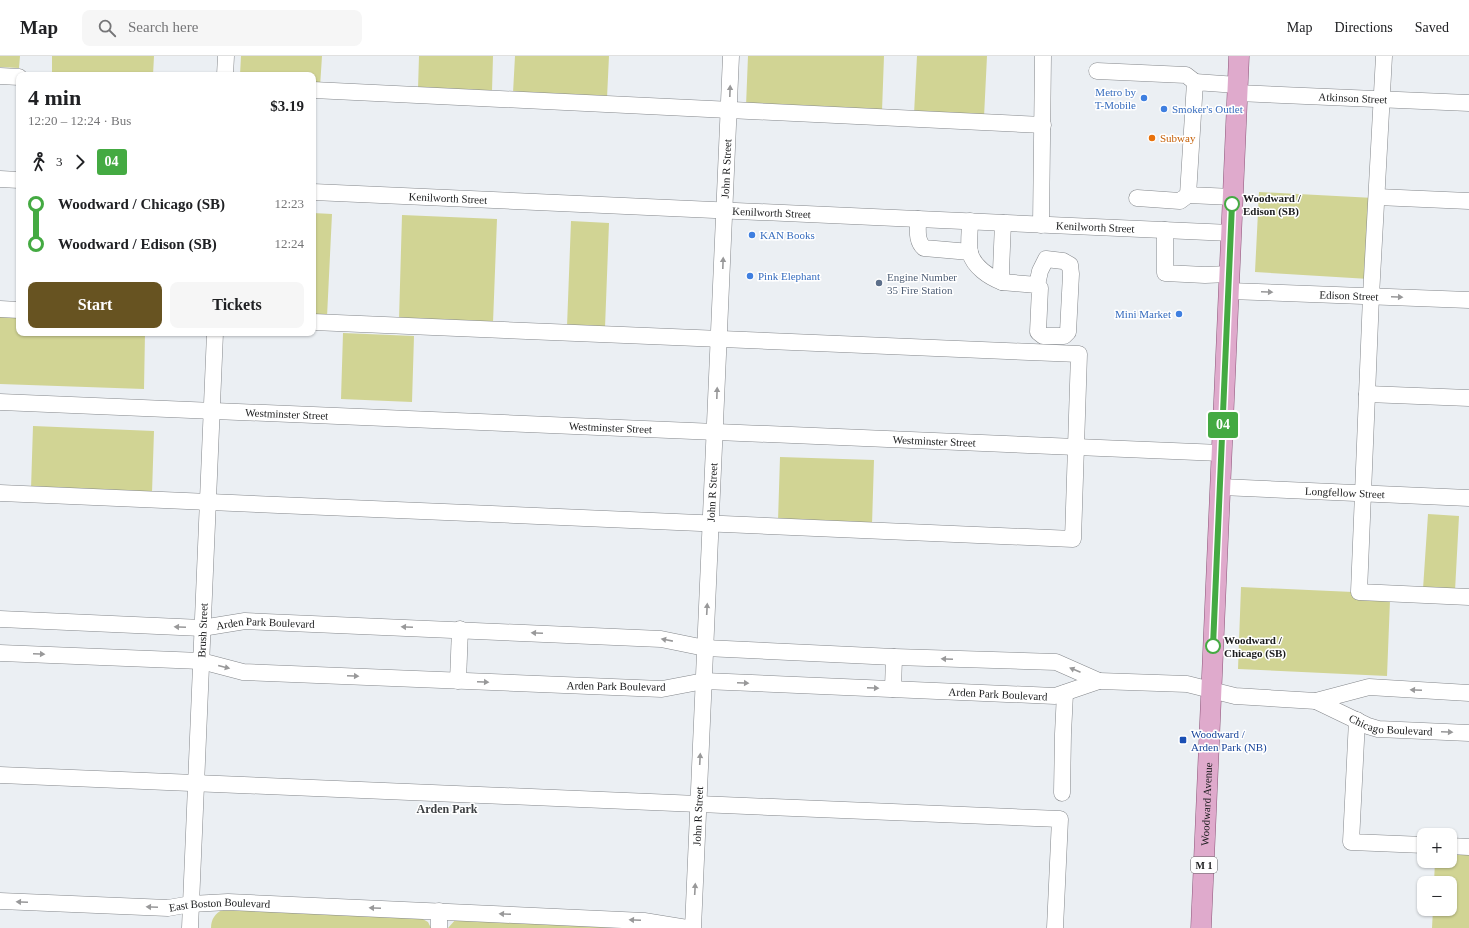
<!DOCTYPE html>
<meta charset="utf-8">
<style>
:root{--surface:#fff;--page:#f6f6f6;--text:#202124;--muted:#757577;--line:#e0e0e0;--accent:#675321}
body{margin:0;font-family:"Times New Roman",serif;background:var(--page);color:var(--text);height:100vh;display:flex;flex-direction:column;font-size:15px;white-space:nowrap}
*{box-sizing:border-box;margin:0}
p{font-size:13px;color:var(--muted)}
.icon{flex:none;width:22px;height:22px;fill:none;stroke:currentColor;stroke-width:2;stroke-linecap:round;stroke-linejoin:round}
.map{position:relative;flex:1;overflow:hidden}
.panel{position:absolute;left:16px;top:16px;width:300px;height:264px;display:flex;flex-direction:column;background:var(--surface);border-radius:8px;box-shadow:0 1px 3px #0004}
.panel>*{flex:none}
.badge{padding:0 8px;border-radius:3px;font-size:14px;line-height:26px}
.buttons{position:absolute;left:1417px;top:772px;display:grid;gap:8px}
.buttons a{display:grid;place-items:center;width:40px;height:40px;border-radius:8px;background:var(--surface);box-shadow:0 1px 3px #0004;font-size:20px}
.map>.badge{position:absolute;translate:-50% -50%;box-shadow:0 0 0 2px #fff}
.legs{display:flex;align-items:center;gap:6px;height:44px;padding:0 12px;font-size:13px}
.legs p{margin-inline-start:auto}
.summary{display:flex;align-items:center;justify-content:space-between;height:68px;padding:0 12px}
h1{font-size:22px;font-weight:800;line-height:30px}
.cta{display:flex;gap:8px;margin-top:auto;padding:8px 12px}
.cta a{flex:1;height:46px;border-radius:8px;background:var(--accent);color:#fff;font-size:16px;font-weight:800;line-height:46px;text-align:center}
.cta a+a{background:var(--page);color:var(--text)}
ul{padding:0 12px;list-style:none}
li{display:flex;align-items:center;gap:14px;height:40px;font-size:15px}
li i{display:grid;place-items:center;width:6px;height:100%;margin:0 5px;background:currentColor}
li i::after{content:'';width:10px;height:10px;margin:-5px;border:3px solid;border-radius:50%;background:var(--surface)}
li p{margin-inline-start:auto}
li:first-child i{background:linear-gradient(#0000 50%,currentColor 0)}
li:last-child i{background:linear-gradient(currentColor 50%,#0000 0)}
header{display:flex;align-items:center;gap:24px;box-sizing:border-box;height:56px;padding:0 20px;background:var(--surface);border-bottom:1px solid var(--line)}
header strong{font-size:19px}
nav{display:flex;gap:22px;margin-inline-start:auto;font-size:14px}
.search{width:280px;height:36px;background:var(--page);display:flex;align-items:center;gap:10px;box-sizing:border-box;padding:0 14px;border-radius:8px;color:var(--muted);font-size:15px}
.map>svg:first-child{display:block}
.green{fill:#d1d494}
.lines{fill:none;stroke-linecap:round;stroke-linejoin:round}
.minor-casing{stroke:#84878b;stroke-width:17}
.major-casing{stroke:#8c5478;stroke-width:21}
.minor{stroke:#fff;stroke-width:16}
.major{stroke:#dfaacc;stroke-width:20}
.oneway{fill:#989899}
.line-1-casing{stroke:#fff;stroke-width:9}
.line-1{stroke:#44aa42;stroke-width:6}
.shop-dot{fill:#3f7fe0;stroke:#fff;stroke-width:1.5}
.food-dot{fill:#e8710a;stroke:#fff;stroke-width:1.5}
.stop-1-dot{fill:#fff;stroke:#44aa42;stroke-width:2}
.service-dot{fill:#5c6f8a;stroke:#fff;stroke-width:1.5}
.transit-dot{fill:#1a4fb4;stroke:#fff;stroke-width:1.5}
.labels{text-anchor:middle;stroke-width:3;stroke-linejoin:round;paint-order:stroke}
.shield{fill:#fff;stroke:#5f5f60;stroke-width:1}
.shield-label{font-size:10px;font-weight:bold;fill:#1a1b1c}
.shop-label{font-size:11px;fill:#366cbe;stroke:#fff;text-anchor:start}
.street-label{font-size:11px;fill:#1a1b1c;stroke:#fff}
.food-label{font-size:11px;fill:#c56008;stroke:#fff;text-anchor:start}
.stop-label{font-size:11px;font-weight:bold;fill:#1a1b1c;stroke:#fff;text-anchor:start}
.service-label{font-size:11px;fill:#4e5e75;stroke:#fff;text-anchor:start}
.transit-label{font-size:11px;fill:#164399;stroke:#fff;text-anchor:start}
.neighbourhood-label{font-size:12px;font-weight:bold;fill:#3d4043;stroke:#fff}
</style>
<header>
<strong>Map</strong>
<div class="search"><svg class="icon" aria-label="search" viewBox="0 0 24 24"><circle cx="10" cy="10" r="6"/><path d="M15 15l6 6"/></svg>Search here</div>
<nav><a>Map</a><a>Directions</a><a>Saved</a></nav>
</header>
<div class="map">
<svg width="1469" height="872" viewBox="0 0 1469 872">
<rect width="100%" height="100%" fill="#ebeff3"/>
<path class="green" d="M 0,0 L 20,0 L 19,12 L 0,11 Z
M 52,0 L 154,0 L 153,19 L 52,16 Z
M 241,0 L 322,0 L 320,31 L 313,31 L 313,19 L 240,19 Z
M 419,0 L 493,0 L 492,35 L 418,33 Z
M 515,0 L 609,0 L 607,42 L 513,37 Z
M 748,0 L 884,0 L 882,55 L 746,50 Z
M 917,0 L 987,0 L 984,61 L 914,58 Z
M 1259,136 L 1374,142 L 1369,223 L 1255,216 Z
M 313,157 L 332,158 L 327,261 L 313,260 Z
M 402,159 L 497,163 L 493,267 L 399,264 Z
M 571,165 L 609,167 L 605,272 L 567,271 Z
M 0,258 L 19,259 L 19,277 L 145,277 L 144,333 L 0,328 Z
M 343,277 L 414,280 L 412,346 L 341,343 Z
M 33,370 L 154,375 L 152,437 L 31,433 Z
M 780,401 L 874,404 L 872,469 L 778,465 Z
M 1428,458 L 1459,460 L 1455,535 L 1423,533 Z
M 1241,531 L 1353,536 L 1353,542 L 1390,544 L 1387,620 L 1238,613 Z
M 1450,796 L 1469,797 L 1469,872 L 1432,872 L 1433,853 L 1450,853 L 1450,827 L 1434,827 L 1435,805 L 1450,805 Z
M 223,853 L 419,861 L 428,866 L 431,872 L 211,872 C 211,863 215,858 223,853 Z
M 457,862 L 659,872 L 448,872 Z"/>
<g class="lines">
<defs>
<g id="minor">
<path d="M 1384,0 L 1371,240 L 1359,536 L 1469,541"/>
<path d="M 1097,15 L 1186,19 L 1195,26"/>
<path d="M 225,19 L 226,0"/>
<path d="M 0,20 L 19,21"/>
<path d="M 313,34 L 1043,69"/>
<path id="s1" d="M 1237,37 L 1469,47"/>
<path d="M 0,123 L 19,124"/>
<path id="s2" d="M 313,136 L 1231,177"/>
<path d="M 1233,141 L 1188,139 L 1195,26 L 1237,29"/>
<path d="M 1377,141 L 1469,145"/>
<path d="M 1137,142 L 1180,145 L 1188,139"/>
<path d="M 918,163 C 918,174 916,185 924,192 L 970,196"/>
<path d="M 970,165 C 970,175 968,188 970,197 C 974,211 989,221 1002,226"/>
<path d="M 1003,167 L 1001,215 L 1002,226 L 1037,229 L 1040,232 L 1038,276 L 1043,280 L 1064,280 L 1068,276 L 1071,218 L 1070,209 L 1063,205 L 1046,203 L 1040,215 L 1037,229"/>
<path d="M 1041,169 L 1043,0"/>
<path d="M 1165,174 L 1165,217 L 1205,219 L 1229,218"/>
<path id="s3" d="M 1229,235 L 1469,244"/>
<path d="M 0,253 L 19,254"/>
<path d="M 1367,338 L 1469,342"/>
<path id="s4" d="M 0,346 L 1221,397"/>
<path id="s5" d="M 1221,431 L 1469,442"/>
<path d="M 0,437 L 1073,483 L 1079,298 L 313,266"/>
<path id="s6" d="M 0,563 L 202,572 L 245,565 L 661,583 L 705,592 L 894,601 L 1056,606 L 1099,625 L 1055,640 L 704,625 L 662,633 L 243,616 L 201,605 L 0,597"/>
<path d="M 458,625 L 460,573"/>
<path d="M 1099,625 L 1187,628 L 1235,640 L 1316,645 L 1369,631 L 1469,637"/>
<path d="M 893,633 L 894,601"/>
<path id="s7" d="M 1316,645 L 1368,670 L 1378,673 L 1469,677"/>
<path d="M 1357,664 L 1351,786 L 1424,789"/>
<path d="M 0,719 L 1060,763 L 1055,872"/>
<path d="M 1062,737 L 1063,678 L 1065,637"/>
<path d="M 1450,790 L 1469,791"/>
<path id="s8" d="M 0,845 L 168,852 L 191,848 L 228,846 L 644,865 L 687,872"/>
<path id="s9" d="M 190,872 L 215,277"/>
<path d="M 439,872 L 439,855"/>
<path id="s10" d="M 693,872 L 731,0"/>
</g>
<g id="major">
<path id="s11" d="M 1201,872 L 1239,0"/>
</g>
</defs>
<use href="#minor" class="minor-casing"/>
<use href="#major" class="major-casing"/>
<use href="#minor" class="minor"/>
<use href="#major" class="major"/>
</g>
<defs><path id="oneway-solid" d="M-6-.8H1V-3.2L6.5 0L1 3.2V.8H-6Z"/></defs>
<g class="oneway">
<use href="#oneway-solid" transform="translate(730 35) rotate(-88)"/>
<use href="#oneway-solid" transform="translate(723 207) rotate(-88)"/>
<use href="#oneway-solid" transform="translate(1267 236) rotate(2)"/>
<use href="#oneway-solid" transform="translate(1397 241) rotate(2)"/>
<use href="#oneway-solid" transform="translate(717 337) rotate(-88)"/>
<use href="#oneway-solid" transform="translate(707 553) rotate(-87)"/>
<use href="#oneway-solid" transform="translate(180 571) rotate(-178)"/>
<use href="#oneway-solid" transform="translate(407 571) rotate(-178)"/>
<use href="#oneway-solid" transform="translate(537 577) rotate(-177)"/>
<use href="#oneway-solid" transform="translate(667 584) rotate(-169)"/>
<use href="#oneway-solid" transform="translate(39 598) rotate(2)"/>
<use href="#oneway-solid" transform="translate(947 603) rotate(-178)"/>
<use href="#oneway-solid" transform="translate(224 611) rotate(14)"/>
<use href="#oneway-solid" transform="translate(1075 614) rotate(-157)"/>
<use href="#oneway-solid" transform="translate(353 620) rotate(2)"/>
<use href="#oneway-solid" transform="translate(483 626) rotate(2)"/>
<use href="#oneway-solid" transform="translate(743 627) rotate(2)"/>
<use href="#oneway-solid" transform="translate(873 632) rotate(2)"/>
<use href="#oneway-solid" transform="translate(1416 634) rotate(-177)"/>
<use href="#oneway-solid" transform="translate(1447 676) rotate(3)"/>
<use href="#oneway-solid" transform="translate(700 703) rotate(-87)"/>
<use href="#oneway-solid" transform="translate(695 833) rotate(-87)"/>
<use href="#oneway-solid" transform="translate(22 846) rotate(-178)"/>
<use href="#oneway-solid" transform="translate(152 851) rotate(-178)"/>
<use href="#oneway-solid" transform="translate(375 852) rotate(-178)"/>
<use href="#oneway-solid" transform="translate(505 858) rotate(-177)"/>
<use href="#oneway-solid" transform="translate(635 864) rotate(-177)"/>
</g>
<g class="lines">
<defs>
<path id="line-1" d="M 1213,590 L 1232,148"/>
</defs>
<use href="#line-1" class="line-1-casing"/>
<use href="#line-1" class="line-1"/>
</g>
<g class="shop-dot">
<circle cx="1144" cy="42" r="4"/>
<circle cx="1164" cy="53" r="4"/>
<circle cx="752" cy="179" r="4"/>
<circle cx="750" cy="220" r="4"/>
<circle cx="1179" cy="258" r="4"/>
</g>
<circle class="food-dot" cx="1152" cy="82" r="4"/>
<g class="stop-1-dot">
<circle cx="1232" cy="148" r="7"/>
<circle cx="1213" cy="590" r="7"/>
</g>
<circle class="service-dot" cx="879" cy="227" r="4"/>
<rect class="transit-dot" x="1179" y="680" width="8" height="8" rx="2"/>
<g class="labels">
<rect class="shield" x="1191" y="801" width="26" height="16" rx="3"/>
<g class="shield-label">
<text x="1204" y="813">M 1</text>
</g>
<g class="shop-label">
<text x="1136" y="40" text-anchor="end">Metro by<tspan x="1136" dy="13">T-Mobile</tspan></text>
<text x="1172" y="57">Smoker's Outlet</text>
<text x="760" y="183">KAN Books</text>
<text x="758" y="224">Pink Elephant</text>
<text x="1171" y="262" text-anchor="end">Mini Market</text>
</g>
<g class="street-label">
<text dy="4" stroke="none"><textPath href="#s1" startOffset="116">Atkinson Street</textPath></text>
<text dy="4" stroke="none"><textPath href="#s10" startOffset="760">John R Street</textPath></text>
<text dy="4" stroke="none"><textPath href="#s2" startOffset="135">Kenilworth Street</textPath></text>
<text dy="4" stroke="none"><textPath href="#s2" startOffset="459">Kenilworth Street</textPath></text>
<text dy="4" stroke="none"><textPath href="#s2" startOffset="783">Kenilworth Street</textPath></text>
<text dy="4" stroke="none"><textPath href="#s3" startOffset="120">Edison Street</textPath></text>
<text dy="4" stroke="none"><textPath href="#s4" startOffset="287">Westminster Street</textPath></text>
<text dy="4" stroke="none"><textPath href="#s4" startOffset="611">Westminster Street</textPath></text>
<text dy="4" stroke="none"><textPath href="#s4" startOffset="935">Westminster Street</textPath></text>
<text dy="4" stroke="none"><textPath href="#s10" startOffset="436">John R Street</textPath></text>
<text dy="4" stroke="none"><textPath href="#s5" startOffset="124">Longfellow Street</textPath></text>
<text dy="4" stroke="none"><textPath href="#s6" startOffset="266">Arden Park Boulevard</textPath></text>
<text dy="4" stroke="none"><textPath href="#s9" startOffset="298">Brush Street</textPath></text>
<text transform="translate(616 630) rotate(1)" y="4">Arden Park Boulevard</text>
<text transform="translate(998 638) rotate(3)" y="4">Arden Park Boulevard</text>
<text dy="4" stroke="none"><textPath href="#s7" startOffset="80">Chicago Boulevard</textPath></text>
<text dy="4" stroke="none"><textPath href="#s11" startOffset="124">Woodward Avenue</textPath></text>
<text dy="4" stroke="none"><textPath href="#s10" startOffset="112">John R Street</textPath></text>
<text dy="4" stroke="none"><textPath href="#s8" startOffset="220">East Boston Boulevard</textPath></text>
</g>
<g class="food-label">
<text x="1160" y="86">Subway</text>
</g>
<g class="stop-label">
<text x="1243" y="146">Woodward /<tspan x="1243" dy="13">Edison (SB)</tspan></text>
<text x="1224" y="588">Woodward /<tspan x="1224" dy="13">Chicago (SB)</tspan></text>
</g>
<g class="service-label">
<text x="887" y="225">Engine Number<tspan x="887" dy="13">35 Fire Station</tspan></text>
</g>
<g class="transit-label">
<text x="1191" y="682">Woodward /<tspan x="1191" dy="13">Arden Park (NB)</tspan></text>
</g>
<g class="neighbourhood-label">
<text x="447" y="757">Arden Park</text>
</g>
</g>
</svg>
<div class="buttons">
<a>+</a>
<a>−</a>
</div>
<b class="badge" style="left:1223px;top:369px;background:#44aa42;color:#fff">04</b>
<section class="panel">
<div class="summary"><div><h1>4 min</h1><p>12:20 – 12:24 · Bus</p></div><b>$3.19</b></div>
<div class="legs"><svg class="icon" aria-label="walk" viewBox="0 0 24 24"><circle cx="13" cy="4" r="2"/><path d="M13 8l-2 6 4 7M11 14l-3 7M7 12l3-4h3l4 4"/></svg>3<svg class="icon" aria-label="forward" viewBox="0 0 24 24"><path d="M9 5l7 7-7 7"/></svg><b class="badge" style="background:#44aa42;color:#fff">04</b></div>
<ul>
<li><i style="color:#44aa42"></i><b>Woodward / Chicago (SB)</b><p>12:23</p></li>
<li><i style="color:#44aa42"></i><b>Woodward / Edison (SB)</b><p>12:24</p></li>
</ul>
<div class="cta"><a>Start</a><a>Tickets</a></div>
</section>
</div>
